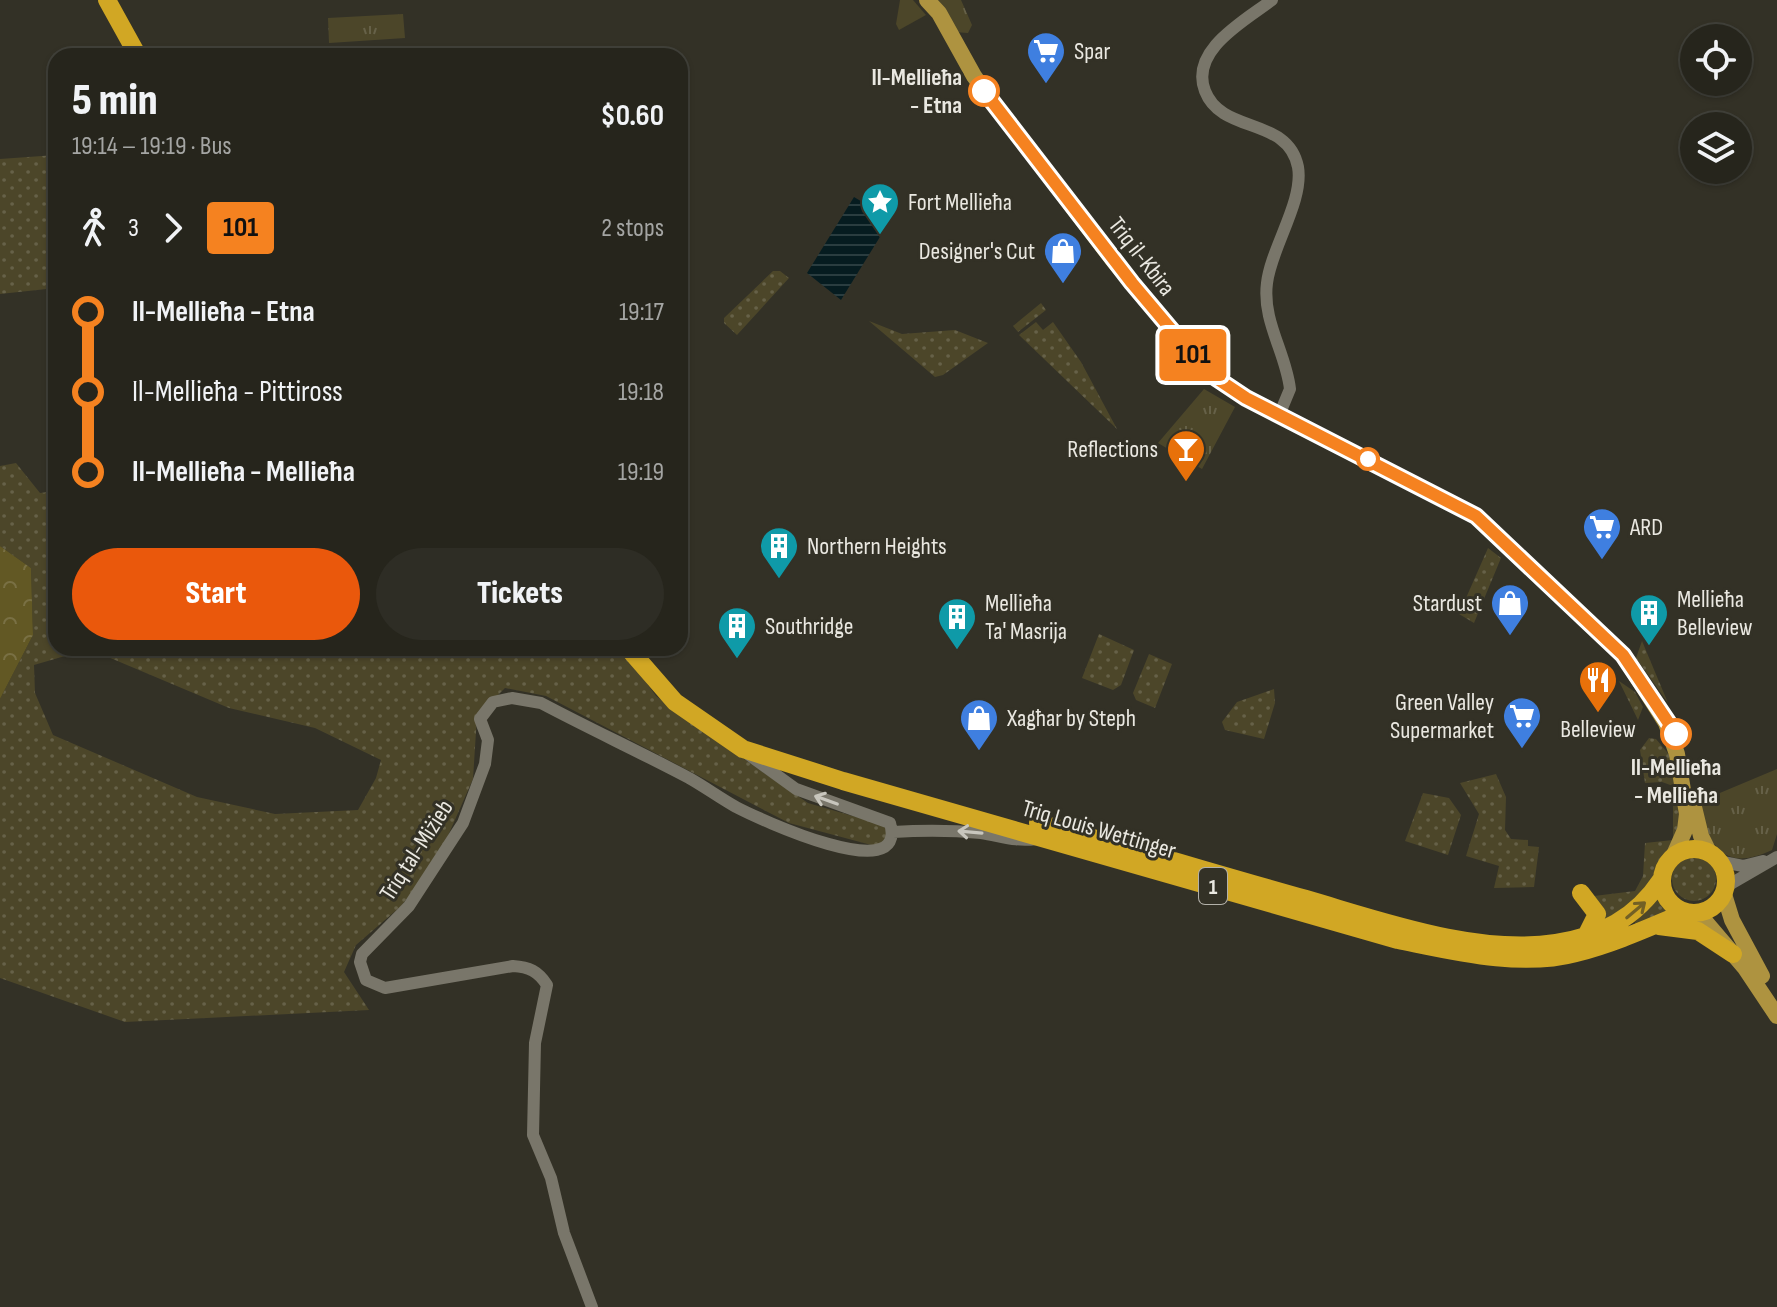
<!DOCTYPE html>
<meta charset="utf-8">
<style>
:root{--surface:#26251c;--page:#2e2d25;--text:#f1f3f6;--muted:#a4a5a3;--line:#42423b;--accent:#ea580c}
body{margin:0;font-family:"Sofia Sans Condensed",sans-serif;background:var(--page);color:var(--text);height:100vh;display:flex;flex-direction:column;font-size:30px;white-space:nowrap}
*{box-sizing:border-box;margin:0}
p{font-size:26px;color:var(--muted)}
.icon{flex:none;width:44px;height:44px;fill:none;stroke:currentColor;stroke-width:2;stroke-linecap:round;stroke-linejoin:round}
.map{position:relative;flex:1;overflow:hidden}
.side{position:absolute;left:48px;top:48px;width:640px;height:608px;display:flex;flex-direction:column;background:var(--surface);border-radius:24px;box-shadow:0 2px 6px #0004,0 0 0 2px var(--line)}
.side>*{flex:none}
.badge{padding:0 16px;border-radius:6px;font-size:28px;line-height:52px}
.buttons{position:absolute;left:1680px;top:24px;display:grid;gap:16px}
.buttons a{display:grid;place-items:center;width:72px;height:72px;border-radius:50%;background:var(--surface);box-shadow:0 2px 6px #0004,0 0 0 2px var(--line);font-size:40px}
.map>.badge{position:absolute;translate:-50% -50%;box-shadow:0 0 0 4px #fff}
.legs{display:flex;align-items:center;gap:12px;height:88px;padding:0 24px;font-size:26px}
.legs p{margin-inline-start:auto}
.overview{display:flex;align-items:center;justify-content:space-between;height:136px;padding:0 24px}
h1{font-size:44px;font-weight:800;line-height:60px}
.cta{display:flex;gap:16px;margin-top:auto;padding:16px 24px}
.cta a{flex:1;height:92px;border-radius:48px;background:var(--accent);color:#fff;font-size:32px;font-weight:800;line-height:92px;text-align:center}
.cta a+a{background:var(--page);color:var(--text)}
ul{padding:0 24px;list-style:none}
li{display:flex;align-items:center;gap:28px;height:80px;font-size:30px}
li i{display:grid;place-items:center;width:12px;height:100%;margin:0 10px;background:currentColor}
li i::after{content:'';width:20px;height:20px;margin:-10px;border:6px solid;border-radius:50%;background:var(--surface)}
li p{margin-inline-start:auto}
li:first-child i{background:linear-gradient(#0000 50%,currentColor 0)}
li:last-child i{background:linear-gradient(currentColor 50%,#0000 0)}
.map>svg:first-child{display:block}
.grass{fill:url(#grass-dots);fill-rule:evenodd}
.forest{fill:url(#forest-crowns)}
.park{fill:url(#park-tufts)}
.garden{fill:#4c4629}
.water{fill:url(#water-rules)}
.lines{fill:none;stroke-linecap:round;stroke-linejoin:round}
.minor{stroke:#79766a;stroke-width:12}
.major{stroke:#ae9340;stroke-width:16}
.highway{stroke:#d1a724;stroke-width:18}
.oneway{stroke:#c8c6bd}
.oneway2{stroke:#726025}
.line-1-casing{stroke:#fff;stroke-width:18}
.line-1{stroke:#f58220;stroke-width:12}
.stop-1-dot{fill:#fff;stroke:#f58220;stroke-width:4}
.labels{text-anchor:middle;stroke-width:6;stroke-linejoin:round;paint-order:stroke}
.shield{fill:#333126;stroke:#b3b1a9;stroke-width:2}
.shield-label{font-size:22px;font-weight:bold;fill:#eae8e1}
.poi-label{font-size:24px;fill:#eae8e1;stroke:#333126;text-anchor:start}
.stop-label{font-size:24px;font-weight:bold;fill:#eae8e1;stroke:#333126;text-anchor:end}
.street-label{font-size:24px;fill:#eae8e1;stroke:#333126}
</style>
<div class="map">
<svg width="1777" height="1307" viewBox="0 0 1777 1307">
<defs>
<pattern id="grass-dots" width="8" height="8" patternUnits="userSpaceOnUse" patternTransform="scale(2)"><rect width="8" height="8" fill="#4c4629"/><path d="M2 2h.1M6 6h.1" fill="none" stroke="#666148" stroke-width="1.8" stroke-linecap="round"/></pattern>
<pattern id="forest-crowns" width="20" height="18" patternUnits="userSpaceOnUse" patternTransform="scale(2)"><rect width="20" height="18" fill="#625824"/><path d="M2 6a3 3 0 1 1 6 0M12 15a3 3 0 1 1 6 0" fill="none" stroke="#797044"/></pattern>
<pattern id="park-tufts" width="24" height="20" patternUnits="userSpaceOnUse" patternTransform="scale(2)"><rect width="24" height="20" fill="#4c4629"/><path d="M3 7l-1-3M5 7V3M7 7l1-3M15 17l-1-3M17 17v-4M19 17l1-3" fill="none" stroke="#666148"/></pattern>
<pattern id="water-rules" width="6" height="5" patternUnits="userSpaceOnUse" patternTransform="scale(2)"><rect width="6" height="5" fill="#061c20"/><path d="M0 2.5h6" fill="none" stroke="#2a3d40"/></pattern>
</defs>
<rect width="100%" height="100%" fill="#333126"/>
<path class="grass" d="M 56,155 L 56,288 L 0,294 L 0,159 Z
M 773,271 L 780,271 L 789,278 L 737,335 L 724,323 L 724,318 Z
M 1041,303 L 1046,310 L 1018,332 L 1013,326 Z
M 869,321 L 902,334 L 955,330 L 988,343 L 943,375 L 935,377 Z
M 1036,322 L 1043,330 L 1053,322 L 1081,362 L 1117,429 L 1019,335 Z
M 16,463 L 40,493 L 56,491 L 56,648 L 621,648 L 656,696 L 761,771 L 808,803 L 887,826 L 889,839 L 875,846 L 789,823 L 546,696 L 505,688 L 477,716 L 473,779 L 435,865 L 400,907 L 356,945 L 344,972 L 369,1010 L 125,1022 L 0,978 L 0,699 L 33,635 L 31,568 L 0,546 L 0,466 ZM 89,649 L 229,708 L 315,728 L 381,760 L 376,778 L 358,810 L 275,814 L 197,797 L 53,735 L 35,693 L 34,665 Z
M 1488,548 L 1501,558 L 1474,623 L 1459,614 Z
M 1099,634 L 1134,650 L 1121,685 L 1113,690 L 1082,678 Z
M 1642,641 L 1668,703 L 1636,658 Z
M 1149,654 L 1172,664 L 1155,708 L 1136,700 L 1133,693 Z
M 1619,681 L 1635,692 L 1643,707 L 1638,720 Z
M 1274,689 L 1275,703 L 1264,739 L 1225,730 L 1222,722 L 1237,702 Z
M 1649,738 L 1656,739 L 1672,758 L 1683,801 L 1679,837 L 1643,897 L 1606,924 L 1594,896 L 1635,891 L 1643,876 L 1645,843 L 1673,840 L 1673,786 L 1662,782 L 1645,783 L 1640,750 Z
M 1496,774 L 1506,797 L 1505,830 L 1511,839 L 1528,840 L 1528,846 L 1539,847 L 1534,887 L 1494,888 L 1499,866 L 1466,856 L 1479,814 L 1460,783 Z
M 1423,793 L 1449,798 L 1461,815 L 1448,855 L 1405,841 Z
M1672 879a22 22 0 1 1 44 0a22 22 0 1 1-44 0Z
M 1658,897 L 1669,912 L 1635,925 L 1635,922 Z"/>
<path class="forest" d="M 0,546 L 31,568 L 33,635 L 0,699 Z"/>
<path class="park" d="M 933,0 L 961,0 L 972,25 L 968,33 L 955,32 Z
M 403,14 L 405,38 L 329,43 L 328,18 Z
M 1204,389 L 1235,407 L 1202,469 L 1158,443 Z
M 1777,769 L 1777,834 L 1772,850 C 1723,873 1710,846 1696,803 Z"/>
<path class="garden" d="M 900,0 L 913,0 L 926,15 L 899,30 L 896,24 Z"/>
<path class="water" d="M 854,197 L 891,219 L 841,300 L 807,273 Z"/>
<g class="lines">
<path class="minor" d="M 1272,0 C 1246,20 1189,50 1205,91 C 1222,135 1288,116 1298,167 C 1304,201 1271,248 1267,283 C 1262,321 1286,353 1290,389 L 1280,413
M 893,832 C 923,830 951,830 981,833 C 1001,836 1016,842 1036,839
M 1723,862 L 1743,866 L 1763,861
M 1727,886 L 1777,857
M 592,1307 L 564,1233 L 551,1178 L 533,1135 L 535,1043 L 547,985 C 538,971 529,967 513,966 L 385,988 L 366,980 L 360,962 L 362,954 L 409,906 L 463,823 L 485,764 L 488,740 L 480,719 L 493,702 L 512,698 L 541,703 C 590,729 640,752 689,778 C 705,787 720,798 736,807 C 757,818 909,889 890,823 L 796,789 L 749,755"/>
<path class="major" d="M 927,0 L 939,13 L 974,76 L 995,105 L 1112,259 L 1207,372 L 1246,398 L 1476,516 L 1623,655 L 1666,723 L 1677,754 L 1687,814 L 1685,830 L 1673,857
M 1693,803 L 1701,836 L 1709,852
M 1724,894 L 1732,920 L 1762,976
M 1698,913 L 1745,968 L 1777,1016"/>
<path class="highway" d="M 107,0 L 138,56
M 628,648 L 675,702 L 743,749 L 843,781 L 1398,940 C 1453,951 1520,968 1576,953 C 1613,944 1650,927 1686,912
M 1038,823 C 1128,847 1217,874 1306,899 C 1382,921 1476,955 1556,943 C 1601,936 1636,918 1661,880
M1662 881a32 32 0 1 1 64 0a32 32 0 1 1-64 0Z
M 1581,893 L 1597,914 L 1587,934
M 1659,926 L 1698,931 L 1733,954"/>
</g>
<defs><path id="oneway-shaft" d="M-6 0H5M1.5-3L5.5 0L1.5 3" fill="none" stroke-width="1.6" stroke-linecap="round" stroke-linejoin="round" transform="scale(2)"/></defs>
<g class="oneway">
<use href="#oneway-shaft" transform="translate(826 800) rotate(-160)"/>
<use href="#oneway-shaft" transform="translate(970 832) rotate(-175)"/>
</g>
<use class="oneway2" href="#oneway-shaft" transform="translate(1636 910) rotate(-40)"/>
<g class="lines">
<defs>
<path id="line-1" d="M 984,91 L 1132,283 L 1207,372 L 1246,398 L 1476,516 L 1623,655 L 1676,734"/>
</defs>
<use href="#line-1" class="line-1-casing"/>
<use href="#line-1" class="line-1"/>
</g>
<defs>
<symbol id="supermarket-pin" viewBox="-11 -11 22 30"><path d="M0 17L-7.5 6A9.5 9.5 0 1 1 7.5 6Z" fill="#3f7fe0" stroke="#333126"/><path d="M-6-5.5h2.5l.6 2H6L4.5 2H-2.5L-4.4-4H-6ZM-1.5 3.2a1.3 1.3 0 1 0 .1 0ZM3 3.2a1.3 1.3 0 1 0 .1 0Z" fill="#fff"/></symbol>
<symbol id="sight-pin" viewBox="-11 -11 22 30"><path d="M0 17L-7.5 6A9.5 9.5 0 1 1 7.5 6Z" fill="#0f9aa8" stroke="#333126"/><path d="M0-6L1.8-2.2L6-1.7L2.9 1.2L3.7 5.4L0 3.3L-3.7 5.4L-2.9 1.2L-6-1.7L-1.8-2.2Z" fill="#fff"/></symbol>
<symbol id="shop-pin" viewBox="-11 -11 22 30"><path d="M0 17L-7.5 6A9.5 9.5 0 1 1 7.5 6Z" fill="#3f7fe0" stroke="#333126"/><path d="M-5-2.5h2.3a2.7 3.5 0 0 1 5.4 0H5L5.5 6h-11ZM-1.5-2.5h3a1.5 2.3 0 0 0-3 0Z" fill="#fff"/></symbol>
<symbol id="bar-pin" viewBox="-11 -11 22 30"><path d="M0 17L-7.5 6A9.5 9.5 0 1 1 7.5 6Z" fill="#e8710a" stroke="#333126"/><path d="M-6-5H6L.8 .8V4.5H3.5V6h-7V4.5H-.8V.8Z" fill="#fff"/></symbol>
<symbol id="building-pin" viewBox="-11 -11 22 30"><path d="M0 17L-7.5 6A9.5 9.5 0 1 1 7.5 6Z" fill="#0f9aa8" stroke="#333126"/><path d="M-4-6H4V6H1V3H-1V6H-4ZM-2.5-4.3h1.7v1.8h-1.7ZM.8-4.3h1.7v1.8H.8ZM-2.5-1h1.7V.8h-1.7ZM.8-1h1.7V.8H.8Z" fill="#fff"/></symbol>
<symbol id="restaurant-pin" viewBox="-11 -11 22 30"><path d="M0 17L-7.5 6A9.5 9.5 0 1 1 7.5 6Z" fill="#e8710a" stroke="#333126"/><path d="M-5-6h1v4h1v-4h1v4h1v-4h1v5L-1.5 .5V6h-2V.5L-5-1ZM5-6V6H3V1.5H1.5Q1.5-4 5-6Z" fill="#fff"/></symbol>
</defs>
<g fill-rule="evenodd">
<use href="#supermarket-pin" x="1024" y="29" width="44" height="60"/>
<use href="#sight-pin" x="858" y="180" width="44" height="60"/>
<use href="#shop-pin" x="1041" y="229" width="44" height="60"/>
<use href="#bar-pin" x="1164" y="427" width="44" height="60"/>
<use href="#supermarket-pin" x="1580" y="505" width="44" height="60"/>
<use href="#building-pin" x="757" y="524" width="44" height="60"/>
<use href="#shop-pin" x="1488" y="581" width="44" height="60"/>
<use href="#building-pin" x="1627" y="591" width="44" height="60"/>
<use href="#building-pin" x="935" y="595" width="44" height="60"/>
<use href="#building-pin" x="715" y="604" width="44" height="60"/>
<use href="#restaurant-pin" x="1576" y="658" width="44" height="60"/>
<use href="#supermarket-pin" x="1500" y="694" width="44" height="60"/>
<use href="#shop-pin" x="957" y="696" width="44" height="60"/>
</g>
<g class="stop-1-dot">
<circle cx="984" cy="91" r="14"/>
<circle cx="1368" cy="459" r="10"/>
<circle cx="1676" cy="734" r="14"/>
</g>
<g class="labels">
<rect class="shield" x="1199" y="868" width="28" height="36" rx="6"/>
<g class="shield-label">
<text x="1213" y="894">1</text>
</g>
<g class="poi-label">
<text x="1074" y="59">Spar</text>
<text x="908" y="210">Fort Mellieħa</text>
<text x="1035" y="259" text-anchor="end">Designer's Cut</text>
<text x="1158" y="457" text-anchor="end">Reflections</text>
<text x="1630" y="535">ARD</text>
<text x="807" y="554">Northern Heights</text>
<text x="1677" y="607">Mellieħa<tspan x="1677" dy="28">Belleview</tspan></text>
<text x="985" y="611">Mellieħa<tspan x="985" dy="28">Ta' Masrija</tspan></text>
<text x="1482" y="611" text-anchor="end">Stardust</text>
<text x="765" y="634">Southridge</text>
<text x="1494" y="710" text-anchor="end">Green Valley<tspan x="1494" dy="28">Supermarket</tspan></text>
<text x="1007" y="726">Xagħar by Steph</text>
<text x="1598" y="737" text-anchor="middle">Belleview</text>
</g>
<g class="stop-label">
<text x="962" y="85">Il-Mellieħa<tspan x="962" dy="28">- Etna</tspan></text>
<text x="1676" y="775" text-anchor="middle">Il-Mellieħa<tspan x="1676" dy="28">- Mellieħa</tspan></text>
</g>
<g class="street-label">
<text transform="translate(1142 256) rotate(52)" y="8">Triq il-Kbira</text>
<text transform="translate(1099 829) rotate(16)" y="8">Triq Louis Wettinger</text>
<text transform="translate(416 850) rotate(-57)" y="8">Triq tal-Miżieb</text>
</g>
</g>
</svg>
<div class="buttons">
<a><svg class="icon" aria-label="locate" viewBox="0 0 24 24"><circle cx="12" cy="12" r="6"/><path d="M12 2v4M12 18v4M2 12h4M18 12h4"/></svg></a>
<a><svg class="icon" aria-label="layers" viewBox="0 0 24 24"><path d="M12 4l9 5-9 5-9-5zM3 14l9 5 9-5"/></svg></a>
</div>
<b class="badge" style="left:1193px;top:355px;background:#f58220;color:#111">101</b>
<section class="side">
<div class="overview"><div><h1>5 min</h1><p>19:14 – 19:19 · Bus</p></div><b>$0.60</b></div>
<div class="legs"><svg class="icon" aria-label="walk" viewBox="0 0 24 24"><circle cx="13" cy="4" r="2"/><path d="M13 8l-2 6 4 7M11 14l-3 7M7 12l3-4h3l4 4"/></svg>3<svg class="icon" aria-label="forward" viewBox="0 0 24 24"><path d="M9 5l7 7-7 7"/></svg><b class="badge" style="background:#f58220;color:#111">101</b><p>2 stops</p></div>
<ul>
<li><i style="color:#f58220"></i><b>Il-Mellieħa - Etna</b><p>19:17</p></li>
<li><i style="color:#f58220"></i><span>Il-Mellieħa - Pittiross</span><p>19:18</p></li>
<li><i style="color:#f58220"></i><b>Il-Mellieħa - Mellieħa</b><p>19:19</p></li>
</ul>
<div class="cta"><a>Start</a><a>Tickets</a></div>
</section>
</div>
